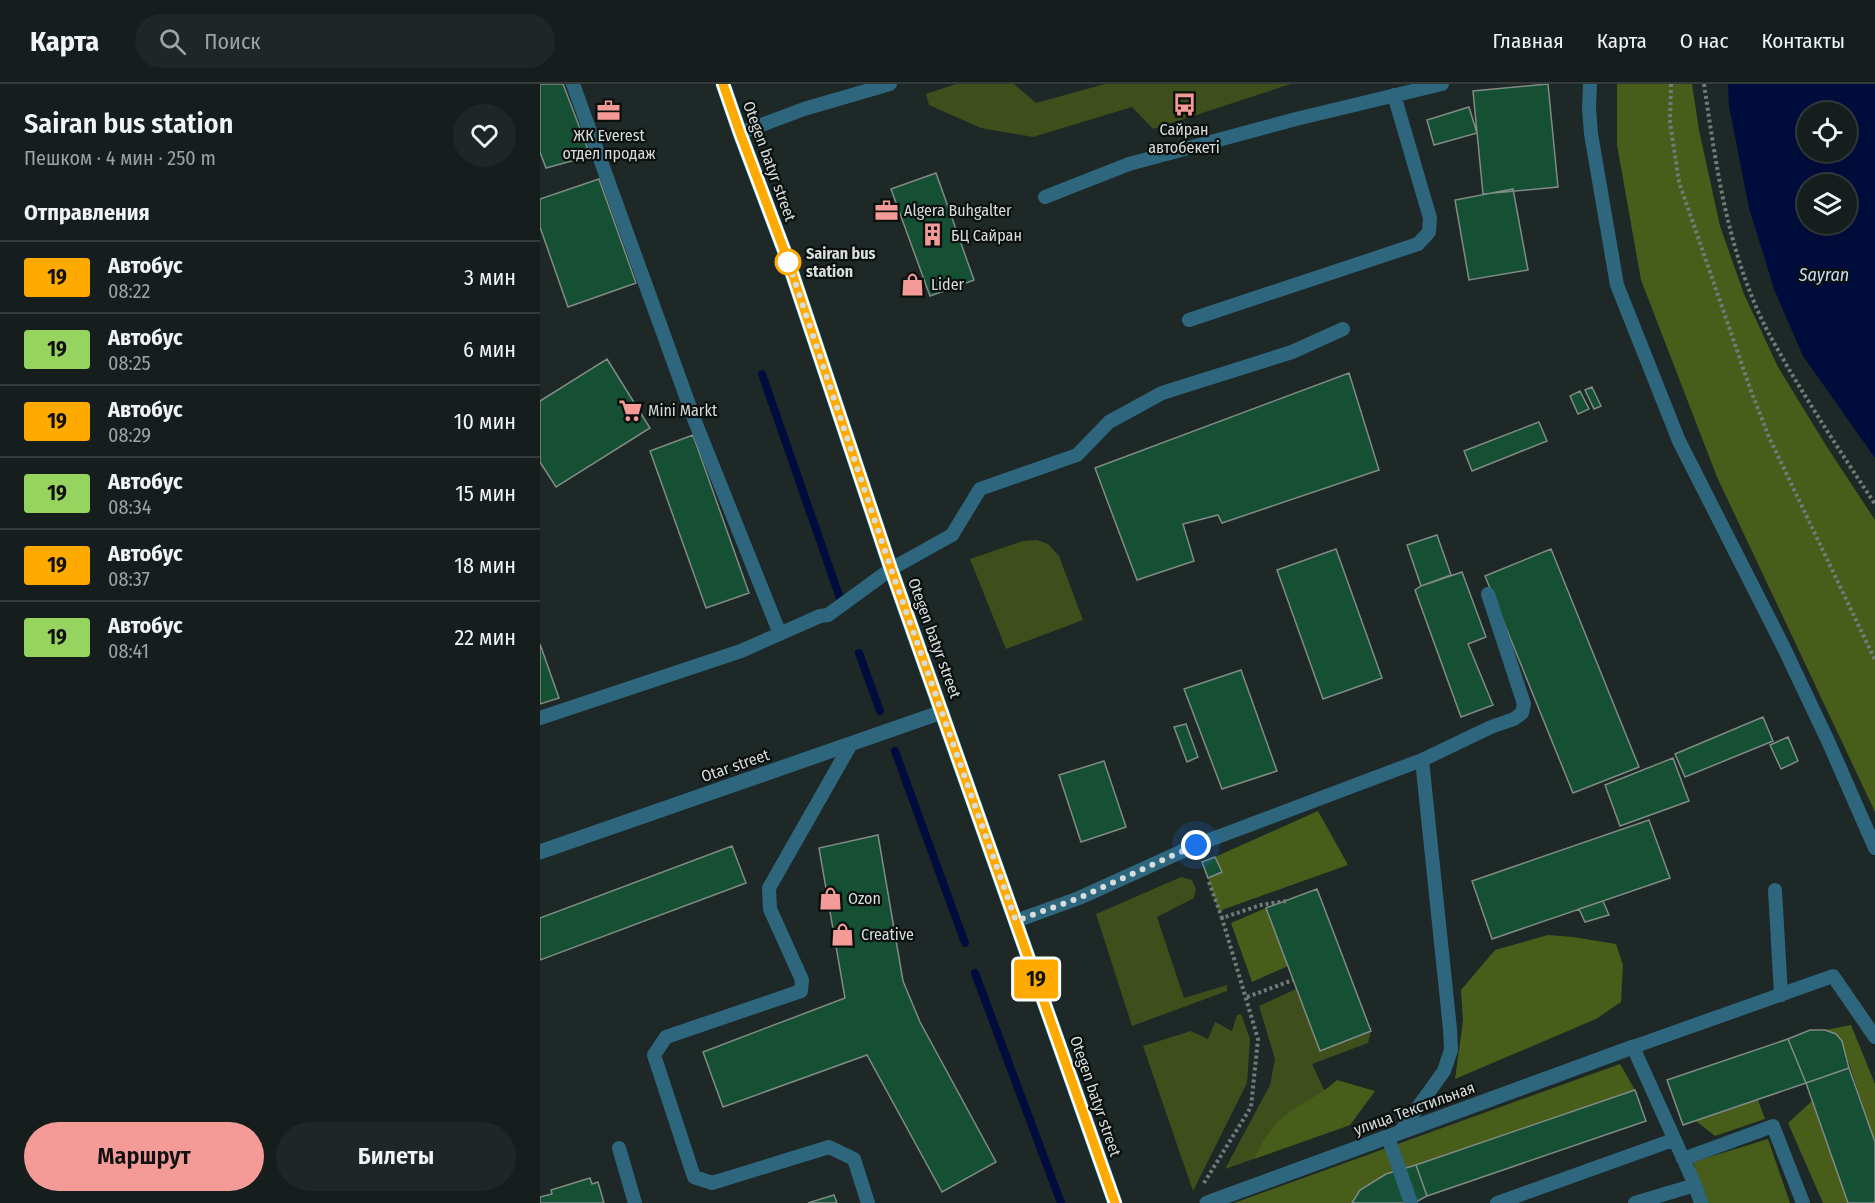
<!DOCTYPE html>
<html lang="ru">
<meta charset="utf-8">
<style>
:root{--surface:#161e1d;--page:#1f2726;--text:#f1f3f6;--muted:#9ea2a4;--line:#353c3b;--accent:#f59b97}
body{margin:0;font-family:"Fira Sans Condensed",sans-serif;background:var(--page);color:var(--text);height:100vh;display:flex;flex-direction:column;font-size:22px;white-space:nowrap}
*{box-sizing:border-box;margin:0}
p{font-size:20px;color:var(--muted)}
.icon{flex:none;width:33px;height:33px;fill:none;stroke:currentColor;stroke-width:2;stroke-linecap:round;stroke-linejoin:round}
.map{position:relative;flex:1;overflow:hidden}
.drawer{display:flex;flex-direction:column;background:var(--surface);width:540px}
.drawer>*{flex:none}
.badge{padding:0 12px;border-radius:4px;font-size:21px;line-height:39px}
.controls{position:absolute;left:1257px;top:18px;display:grid;gap:12px}
.controls a{display:grid;place-items:center;width:60px;height:60px;border-radius:50%;background:var(--surface);box-shadow:0 3px 15px #0003,0 0 0 2px var(--line);font-size:30px}
.you{position:absolute;width:30px;height:30px;margin:-15px;border:4px solid #fff;border-radius:50%;background:#1a73e8;box-shadow:0 0 0 9px #1a73e833}
.map>.badge{position:absolute;translate:-50% -50%;box-shadow:0 0 0 3px #fff}
h2{padding:0 24px;font-size:22px;line-height:54px}
.round{display:grid;place-items:center;flex:none;width:63px;height:63px;border-radius:32px;background:var(--page)}
.overview{display:flex;align-items:center;justify-content:space-between;height:102px;padding:0 24px}
h1{font-size:28px;font-weight:600;line-height:45px}
.action{display:flex;gap:12px;margin-top:auto;padding:12px 24px}
.action a{flex:1;height:69px;border-radius:36px;background:var(--accent);color:#111;font-size:24px;font-weight:600;line-height:69px;text-align:center}
.action a+a{background:var(--page);color:var(--text)}
ul{padding:0;list-style:none}
li{display:flex;align-items:center;gap:18px;height:72px;padding:0 24px;border-top:2px solid var(--line)}
li div{flex:1}
li b{display:block;font-size:22px}
li em{font-style:normal}
li .badge{min-width:66px;font-weight:700;text-align:center}
header{display:flex;align-items:center;gap:36px;box-sizing:border-box;height:84px;padding:0 30px;background:var(--surface);border-bottom:2px solid var(--line)}
header strong{font-size:28px}
nav{display:flex;gap:33px;margin-inline-start:auto;font-size:21px}
.search{width:420px;height:54px;background:var(--page);display:flex;align-items:center;gap:15px;box-sizing:border-box;padding:0 21px;border-radius:33px;color:var(--muted);font-size:22px}
main{display:flex;flex:1;min-height:0}
.map>svg:first-child{display:block}
.green{fill:#3e4f1b}
.forest{fill:#485d1a}
.water{fill:#000d3c;fill-rule:evenodd}
.lines{fill:none;stroke-linecap:round;stroke-linejoin:round}
.stream{stroke:#000d3c;stroke-width:8}
.building{fill:#154f34;stroke:#818b85;stroke-width:1.5}
.path{stroke:#727a7a;stroke-width:4;stroke-dasharray:3 3;stroke-linecap:butt}
.lane{stroke:#2d667d;stroke-width:14}
.street{stroke:#2d667d;stroke-width:15}
.secondary{stroke:#218baf;stroke-width:15}
.line-casing{stroke:#fff;stroke-width:14}
.line{stroke:#fa0;stroke-width:9}
.walk{stroke:#d7dddd;stroke-width:6;stroke-dasharray:0 10.8}
.stop-dot{fill:#fff;stroke:#fa0;stroke-width:3}
.labels{text-anchor:middle;stroke-width:4.5;stroke-linejoin:round;paint-order:stroke}
.poi-label{font-size:16px;fill:#d7dddd;stroke:#0b100f;text-anchor:start}
.street-label{font-size:16px;fill:#d7dddd;stroke:#0b100f}
.stop-label{font-size:16px;font-weight:bold;fill:#d7dddd;stroke:#0b100f;text-anchor:start}
.water-label{font-size:18px;font-style:italic;fill:#c8dcfc;stroke:#0b100f}
</style>
<header>
<strong>Карта</strong>
<div class="search"><svg class="icon" aria-label="search" viewBox="0 0 24 24"><circle cx="10" cy="10" r="6"/><path d="M15 15l6 6"/></svg>Поиск</div>
<nav><a>Главная</a><a>Карта</a><a>О нас</a><a>Контакты</a></nav>
</header>
<main>
<section class="drawer">
<div class="overview"><div><h1>Sairan bus station</h1><p>Пешком · 4 мин · 250 m</p></div><a class="round"><svg class="icon" aria-label="heart" viewBox="0 0 24 24"><path d="M12 20l-8-8c-3-5 5-10 8-4 3-6 11-1 8 4z"/></svg></a></div>
<h2>Отправления</h2>
<ul>
<li><span class="badge" style="background:#fa0;color:#111">19</span><div><b>Автобус</b><p>08:22</p></div><em>3 мин</em></li>
<li><span class="badge" style="background:#96d35f;color:#111">19</span><div><b>Автобус</b><p>08:25</p></div><em>6 мин</em></li>
<li><span class="badge" style="background:#fa0;color:#111">19</span><div><b>Автобус</b><p>08:29</p></div><em>10 мин</em></li>
<li><span class="badge" style="background:#96d35f;color:#111">19</span><div><b>Автобус</b><p>08:34</p></div><em>15 мин</em></li>
<li><span class="badge" style="background:#fa0;color:#111">19</span><div><b>Автобус</b><p>08:37</p></div><em>18 мин</em></li>
<li><span class="badge" style="background:#96d35f;color:#111">19</span><div><b>Автобус</b><p>08:41</p></div><em>22 мин</em></li>
</ul>
<div class="action"><a>Маршрут</a><a>Билеты</a></div>
</section>
<div class="map">
<svg width="1335" height="1119" viewBox="0 0 1335 1119">
<rect width="100%" height="100%" fill="#1d2827"/>
<path class="green" d="M 416,0 L 474,0 L 496,19 L 565,0 L 751,0 L 613,45 L 592,23 L 493,53 L 441,44 L 389,21 L 386,10 Z
M 497,456 L 508,460 L 519,472 L 543,536 L 466,565 L 430,475 L 483,457 Z
M 641,793 L 652,796 L 656,805 L 654,814 L 617,833 L 644,914 L 687,901 L 687,907 L 592,942 L 556,830 Z
M 756,905 L 780,967 L 831,947 L 828,959 L 772,980 L 798,1035 L 810,1041 L 685,1085 L 730,1001 L 735,975 L 719,922 Z
M 701,930 L 710,955 L 707,999 L 653,1107 L 603,962 L 651,947 L 668,955 L 675,938 L 692,947 L 697,931 Z"/>
<path class="forest" d="M 1077,0 L 1152,0 L 1159,46 L 1180,142 L 1204,210 L 1238,283 L 1287,363 L 1335,436 L 1335,728 L 1177,393 L 1101,196 L 1077,61 Z
M 778,727 L 808,781 L 679,827 L 668,794 L 681,788 L 675,773 Z
M 726,824 L 748,882 L 712,898 L 691,839 Z
M 1008,851 L 1033,853 L 1076,860 L 1083,881 L 1081,918 L 1056,935 L 915,995 L 923,937 L 921,906 L 955,866 Z
M 1311,941 L 1335,1000 L 1335,1058 L 1302,958 L 1296,950 L 1285,946 Z
M 1080,980 L 1095,1006 L 876,1081 L 820,1106 L 812,1119 L 694,1119 Z
M 797,996 L 835,1007 L 810,1041 L 714,1075 C 721,1060 729,1046 741,1035 C 758,1020 780,1012 797,996 Z
M 1218,1016 L 1225,1035 L 1175,1052 L 1156,1037 Z
M 1272,1017 L 1308,1119 L 1283,1119 L 1248,1039 Z
M 1228,1055 L 1250,1119 L 1166,1119 L 1153,1078 Z"/>
<path class="water" d="M 1188,0 L 1335,0 L 1335,374 L 1263,272 L 1234,205 L 1209,124 L 1189,22 ZM 1268,28 L 1306,28 L 1306,68 L 1268,68 ZM 1268,100 L 1306,100 L 1306,140 L 1268,140 Z"/>
<g class="lines">
<path class="stream" d="M 222,290 L 301,517
M 319,569 L 340,627
M 355,667 L 425,859
M 435,889 L 521,1119"/>
</g>
<path class="building" d="M 0,0 L 23,0 L 49,68 L 35,76 L 6,84 L 0,68 Z
M 1008,0 L 1018,103 L 943,110 L 933,7 Z
M 929,23 L 937,49 L 894,61 L 887,36 Z
M 396,89 L 434,196 L 390,212 L 351,105 Z
M 59,95 L 96,199 L 28,223 L 0,143 L 0,115 Z
M 973,105 L 988,186 L 929,196 L 915,116 Z
M 67,275 L 110,344 L 16,403 L 0,378 L 0,317 Z
M 809,289 L 839,386 L 682,439 L 678,431 L 643,440 L 654,477 L 597,496 L 555,384 Z
M 1052,303 L 1061,322 L 1054,325 L 1045,306 Z
M 1040,307 L 1049,325 L 1038,330 L 1030,312 Z
M 999,338 L 1007,357 L 932,387 L 924,367 Z
M 153,351 L 209,509 L 166,524 L 110,367 Z
M 897,451 L 911,491 L 881,502 L 867,461 Z
M 796,465 L 842,594 L 783,615 L 737,486 Z
M 1011,465 L 1099,683 L 1033,709 L 945,492 Z
M 922,488 L 946,553 L 928,560 L 953,621 L 921,633 L 875,506 L 881,502 Z
M 0,560 L 19,614 L 0,620 Z
M 701,586 L 737,687 L 682,705 L 644,605 Z
M 1223,633 L 1233,657 L 1145,693 L 1135,670 Z
M 646,640 L 658,673 L 647,678 L 634,643 Z
M 1248,653 L 1258,677 L 1241,685 L 1230,661 Z
M 1133,674 L 1149,717 L 1080,742 L 1065,701 Z
M 564,677 L 586,743 L 541,758 L 519,691 Z
M 1109,736 L 1130,794 L 952,855 L 932,797 Z
M 338,751 L 363,897 L 380,938 L 456,1078 L 402,1108 L 327,971 L 183,1023 L 163,968 L 305,914 L 279,764 Z
M 192,762 L 206,799 L 0,876 L 0,834 Z
M 675,773 L 682,788 L 668,794 L 662,778 Z
M 777,805 L 831,947 L 780,967 L 726,824 Z
M 1063,817 L 1069,831 L 1045,838 L 1039,825 Z
M 1270,946 L 1285,946 L 1296,950 L 1302,957 L 1309,984 L 1266,999 L 1248,955 Z
M 1248,955 L 1266,999 L 1143,1041 L 1127,996 Z
M 1309,984 L 1335,1058 L 1335,1119 L 1308,1119 L 1266,999 Z
M 1095,1006 L 1106,1037 L 887,1112 L 876,1081 Z
M 876,1081 L 887,1112 L 874,1119 L 812,1119 L 820,1106 L 846,1090 Z
M 50,1094 L 52,1100 L 58,1098 L 64,1119 L 0,1119 L 0,1113 L 12,1110 L 11,1106 Z
M 294,1111 L 297,1119 L 268,1119 Z"/>
<g class="lines">
<path class="path" d="M 1131,0 L 1130,38 L 1139,98 L 1211,307 L 1229,353 L 1335,576
M 1164,0 C 1176,81 1187,163 1223,238 C 1230,253 1239,267 1247,282 C 1275,329 1305,375 1335,420
M 669,798 L 682,834 L 721,821 L 746,817
M 707,913 L 753,896
M 664,1099 L 711,1023 L 718,955 L 682,834"/>
<path class="lane" d="M 33,0 L 156,340 L 240,550
M 1050,0 L 1049,24 L 1051,50 L 1077,201 L 1139,357 L 1243,562 L 1288,657 L 1335,764
M 200,49 L 264,25 L 350,0
M 505,113 L 589,80 L 756,35 L 902,0
M 649,236 L 878,160 L 889,148 L 890,134 L 854,11
M 0,634 L 201,567 L 280,532 L 288,531 L 351,485 L 412,451 L 440,405 L 537,371 L 569,338 L 622,309 L 752,268 L 803,245
M 311,660 L 229,804 L 230,825 L 262,896 L 261,907 L 126,953 L 114,971 L 154,1093 L 172,1099 L 289,1063 L 314,1075 L 328,1119
M 1235,806 L 1241,911
M 476,837 L 539,814 L 656,761 L 882,676
M 860,1048 L 904,987 L 911,966 L 910,945 L 882,676 L 951,643 L 974,635 L 982,629 L 984,620 L 948,510
M 848,1053 L 871,1119
M 79,1064 L 95,1119
M 1143,1075 L 1233,1042 L 1263,1119
M 957,1119 L 1133,1056
M 1095,1119 L 1155,1101
M 1161,1119 L 1155,1101 L 1093,963 L 1293,892 L 1335,953"/>
<path class="street" d="M 0,768 L 402,628
M 667,1119 L 1093,963"/>
<path class="secondary" d="M 183,0 L 200,49 L 247,174 L 351,485 L 575,1119"/>
</g>
<g class="lines">
<defs>
<path id="line" d="M 183,0 L 200,49 L 247,174 L 351,485 L 575,1119"/>
</defs>
<use href="#line" class="line-casing"/>
<use href="#line" class="line"/>
<path class="walk" d="M 248,178 L 247,174 L 351,485 L 476,837 L 539,814 L 656,761"/>
</g>
<defs>
<symbol id="bus-bare" viewBox="-9 -9 18 18"><path d="M-5-6H5V4H4V6H2V4H-2V6H-4V4H-5ZM-3.5-4V0h7V-4ZM-3.5 1.2v1.5H-2V1.2ZM2 1.2v1.5H3.5V1.2Z" fill="#f59b97" stroke="#0b100f" stroke-width="2.5" paint-order="stroke"/></symbol>
<symbol id="office-bare" viewBox="-9 -9 18 18"><path d="M-6-3h4V-5.5h4V-3h4V5H-6ZM-1-4.5V-3h2v-1.5ZM-6 0V1H6V0Z" fill="#f59b97" stroke="#0b100f" stroke-width="2.5" paint-order="stroke"/></symbol>
<symbol id="building-bare" viewBox="-9 -9 18 18"><path d="M-4-6H4V6H1V3H-1V6H-4ZM-2.5-4.3h1.7v1.8h-1.7ZM.8-4.3h1.7v1.8H.8ZM-2.5-1h1.7V.8h-1.7ZM.8-1h1.7V.8H.8Z" fill="#f59b97" stroke="#0b100f" stroke-width="2.5" paint-order="stroke"/></symbol>
<symbol id="shop-bare" viewBox="-9 -9 18 18"><path d="M-5-2.5h2.3a2.7 3.5 0 0 1 5.4 0H5L5.5 6h-11ZM-1.5-2.5h3a1.5 2.3 0 0 0-3 0Z" fill="#f59b97" stroke="#0b100f" stroke-width="2.5" paint-order="stroke"/></symbol>
<symbol id="supermarket-bare" viewBox="-9 -9 18 18"><path d="M-6-5.5h2.5l.6 2H6L4.5 2H-2.5L-4.4-4H-6ZM-1.5 3.2a1.3 1.3 0 1 0 .1 0ZM3 3.2a1.3 1.3 0 1 0 .1 0Z" fill="#f59b97" stroke="#0b100f" stroke-width="2.5" paint-order="stroke"/></symbol>
</defs>
<g fill-rule="evenodd">
<use href="#bus-bare" x="628" y="4" width="33" height="33"/>
<use href="#office-bare" x="52" y="10" width="33" height="33"/>
<use href="#office-bare" x="330" y="110" width="33" height="33"/>
<use href="#building-bare" x="376" y="134" width="33" height="33"/>
<use href="#shop-bare" x="356" y="184" width="33" height="33"/>
<use href="#supermarket-bare" x="74" y="310" width="33" height="33"/>
<use href="#shop-bare" x="274" y="798" width="33" height="33"/>
<use href="#shop-bare" x="286" y="834" width="33" height="33"/>
</g>
<circle class="stop-dot" cx="248" cy="178" r="12"/>
<g class="labels">
<g class="poi-label">
<text x="644" y="51" text-anchor="middle">Сайран<tspan x="644" dy="18">автобекеті</tspan></text>
<text x="69" y="57" text-anchor="middle">ЖК Everest<tspan x="69" dy="18">отдел продаж</tspan></text>
<text x="364" y="132">Algera Buhgalter</text>
<text x="411" y="157">БЦ Сайран</text>
<text x="391" y="206">Lider</text>
<text x="108" y="332">Mini Markt</text>
<text x="308" y="820">Ozon</text>
<text x="321" y="856">Creative</text>
</g>
<g class="street-label">
<text transform="translate(230 77) rotate(70)" y="6">Otegen batyr street</text>
<text transform="translate(395 554) rotate(70)" y="6">Otegen batyr street</text>
<text transform="translate(195 681) rotate(-19)" y="6">Otar street</text>
<text transform="translate(556 1012) rotate(71)" y="6">Otegen batyr street</text>
<text transform="translate(874 1024) rotate(-20)" y="6">улица Текстильная</text>
</g>
<g class="stop-label">
<text x="266" y="175">Sairan bus<tspan x="266" dy="18">station</tspan></text>
</g>
<g class="water-label">
<text x="1284" y="197">Sayran</text>
</g>
</g>
</svg>
<div class="controls">
<a><svg class="icon" aria-label="locate" viewBox="0 0 24 24"><circle cx="12" cy="12" r="6"/><path d="M12 2v4M12 18v4M2 12h4M18 12h4"/></svg></a>
<a><svg class="icon" aria-label="layers" viewBox="0 0 24 24"><path d="M12 4l9 5-9 5-9-5zM3 14l9 5 9-5"/></svg></a>
</div>
<div class="you" style="left:656px;top:761px"></div>
<b class="badge" style="left:496px;top:895px;background:#fa0;color:#111">19</b>
</div>
</main>
